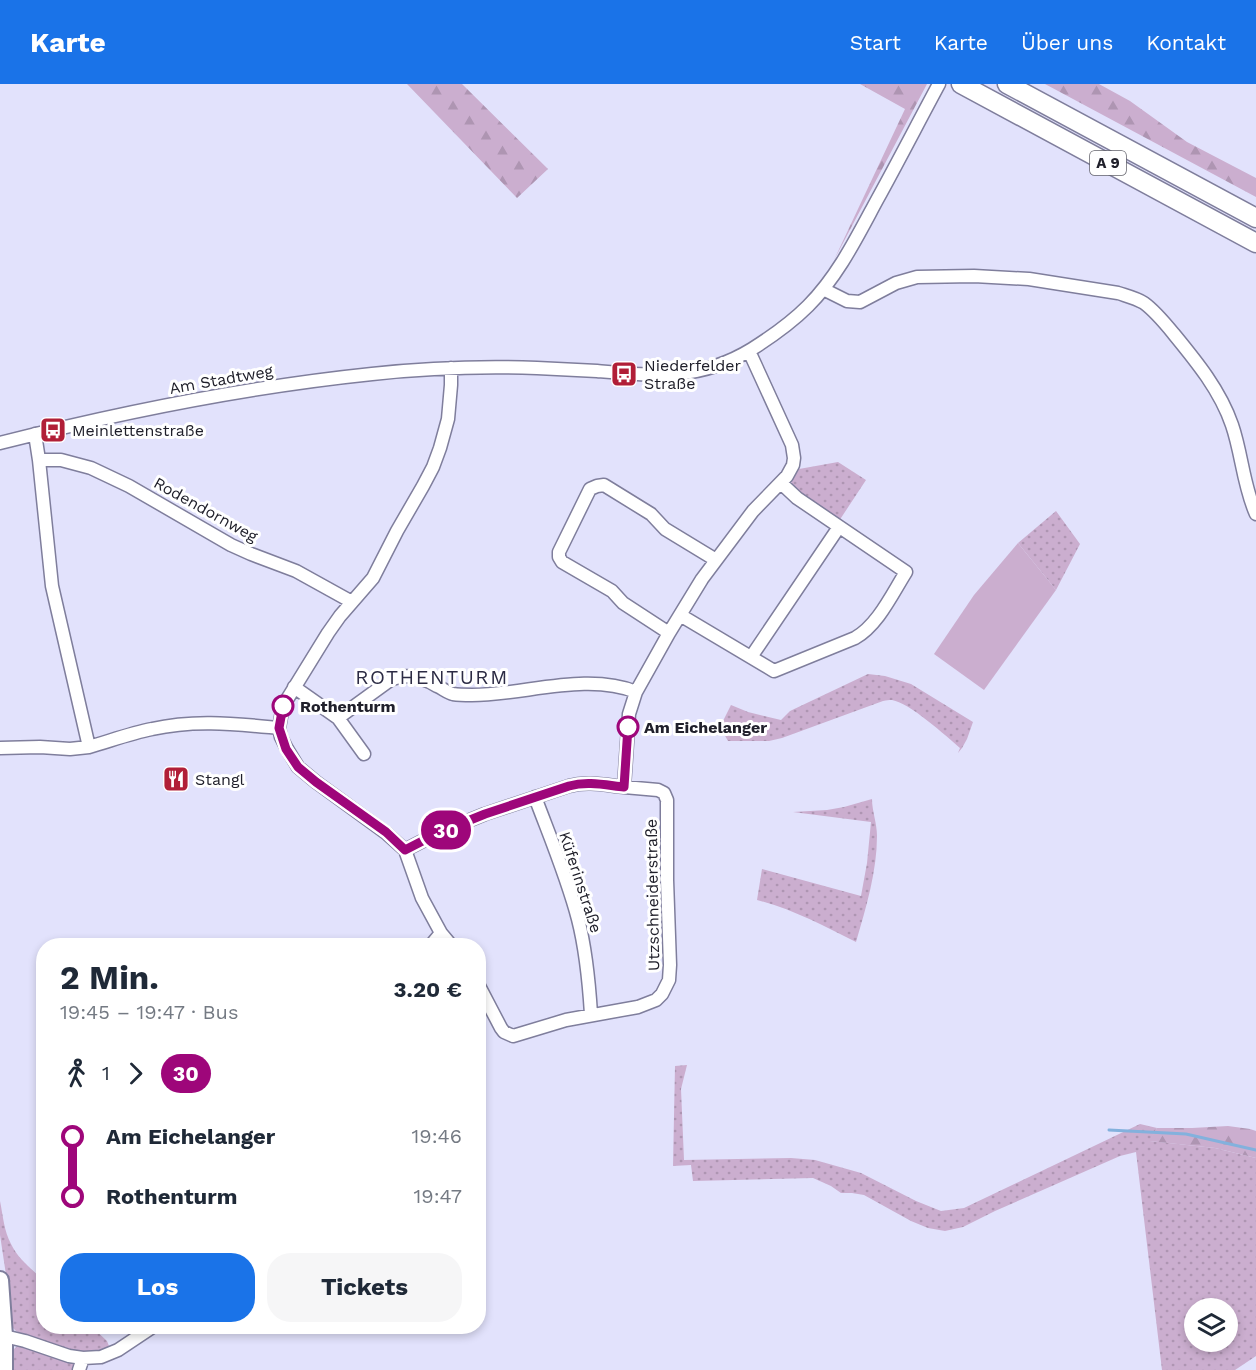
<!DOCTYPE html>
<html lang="de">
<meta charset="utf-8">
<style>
:root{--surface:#fff;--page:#f6f6f7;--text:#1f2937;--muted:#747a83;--accent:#1a73e8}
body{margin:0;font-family:"Work Sans",sans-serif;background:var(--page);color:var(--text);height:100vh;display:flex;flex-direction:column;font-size:22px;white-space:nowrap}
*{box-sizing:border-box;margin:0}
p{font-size:20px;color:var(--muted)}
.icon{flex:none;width:33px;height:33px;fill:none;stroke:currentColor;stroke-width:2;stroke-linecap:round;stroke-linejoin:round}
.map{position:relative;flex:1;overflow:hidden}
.drawer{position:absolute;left:36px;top:854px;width:450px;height:396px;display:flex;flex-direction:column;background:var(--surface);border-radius:24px;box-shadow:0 3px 9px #0003}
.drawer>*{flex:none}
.badge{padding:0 12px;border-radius:20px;font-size:21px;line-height:39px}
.controls{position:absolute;left:1184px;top:1214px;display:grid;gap:12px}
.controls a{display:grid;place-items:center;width:54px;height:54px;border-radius:50%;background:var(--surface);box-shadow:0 3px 9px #0003;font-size:30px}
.map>.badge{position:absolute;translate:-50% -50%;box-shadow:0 0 0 3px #fff}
.legs{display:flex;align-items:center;gap:9px;height:66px;padding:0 24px;font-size:20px}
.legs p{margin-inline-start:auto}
.summary{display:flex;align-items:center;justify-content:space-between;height:102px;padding:0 24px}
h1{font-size:33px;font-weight:700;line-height:45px}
.cta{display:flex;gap:12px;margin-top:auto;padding:12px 24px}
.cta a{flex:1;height:69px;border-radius:24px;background:var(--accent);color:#fff;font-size:24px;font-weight:700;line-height:69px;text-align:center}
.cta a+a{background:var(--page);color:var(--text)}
ul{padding:0 24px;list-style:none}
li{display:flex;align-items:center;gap:21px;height:60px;font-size:22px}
li i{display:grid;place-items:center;width:9px;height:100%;margin:0 8px;background:currentColor}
li i::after{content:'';width:15px;height:15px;margin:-8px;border:4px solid;border-radius:50%;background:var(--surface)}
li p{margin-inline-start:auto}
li:first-child i{background:linear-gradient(#0000 50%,currentColor 0)}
li:last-child i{background:linear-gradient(currentColor 50%,#0000 0)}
header{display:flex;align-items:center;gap:36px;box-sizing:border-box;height:84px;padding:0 30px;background:var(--accent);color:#fff}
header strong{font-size:28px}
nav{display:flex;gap:33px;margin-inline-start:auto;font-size:21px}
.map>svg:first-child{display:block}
.grass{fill:url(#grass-dots);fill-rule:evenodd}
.forest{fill:url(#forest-firs)}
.pitch{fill:#cbaecf}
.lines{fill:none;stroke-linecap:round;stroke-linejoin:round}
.stream{stroke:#83b1dd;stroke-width:3}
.minor-casing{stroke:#7f7e9c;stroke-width:15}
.major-casing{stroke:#7f7e9c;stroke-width:20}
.highway-casing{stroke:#7f7e9c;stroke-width:21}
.minor{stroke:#fff;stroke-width:12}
.major{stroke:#fff;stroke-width:16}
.highway{stroke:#fff;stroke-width:18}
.line-1-casing{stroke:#fff;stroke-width:14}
.line-1{stroke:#9e067a;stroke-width:9}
.stop-1-dot{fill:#fff;stroke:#9e067a;stroke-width:3}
.labels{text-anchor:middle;stroke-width:6;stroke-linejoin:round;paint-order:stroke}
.shield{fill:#fff;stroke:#63636b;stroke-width:1.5}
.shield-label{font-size:15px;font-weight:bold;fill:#20202b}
.poi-label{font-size:16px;fill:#20202b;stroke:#fff;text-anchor:start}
.street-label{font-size:16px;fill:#20202b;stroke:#fff}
.stop-label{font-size:16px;font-weight:bold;fill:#20202b;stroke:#fff;text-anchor:start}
.quarter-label{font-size:20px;letter-spacing:1.5px;fill:#2c2b44;stroke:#fff}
</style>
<header>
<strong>Karte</strong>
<nav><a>Start</a><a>Karte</a><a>Über uns</a><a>Kontakt</a></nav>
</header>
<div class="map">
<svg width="1256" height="1286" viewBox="0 0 1256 1286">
<defs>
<pattern id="grass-dots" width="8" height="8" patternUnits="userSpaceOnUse" patternTransform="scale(1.5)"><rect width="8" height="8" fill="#cbaecf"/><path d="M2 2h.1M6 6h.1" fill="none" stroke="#ae95b2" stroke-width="1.8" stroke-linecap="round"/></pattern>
<pattern id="forest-firs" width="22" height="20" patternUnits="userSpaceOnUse" patternTransform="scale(1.5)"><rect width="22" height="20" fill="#cbaecf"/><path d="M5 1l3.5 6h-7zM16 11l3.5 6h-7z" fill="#ae95b2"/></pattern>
</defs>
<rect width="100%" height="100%" fill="#e2e2fc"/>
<path class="grass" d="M 838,378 L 866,396 L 839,437 L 800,411 L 791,399 L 799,385 Z
M 1056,427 L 1080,460 L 1056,506 L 1018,459 Z
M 868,590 L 885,592 L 911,600 L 973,638 L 967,655 L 962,664 L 958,669 L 960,664 C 946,652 910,619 892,616 C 888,616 887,616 883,617 L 782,654 L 769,657 L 728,657 L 720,643 L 731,621 L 748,628 L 781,636 L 790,627 Z
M 872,715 C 872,727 877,739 877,752 C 877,787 866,824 856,858 C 824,842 792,825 757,816 L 762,785 L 861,812 L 867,779 L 871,738 L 793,728 L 827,726 L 844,723 Z
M 687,981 L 681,1005 L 684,1076 L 791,1074 L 815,1076 L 861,1089 L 916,1117 L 941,1127 L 964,1124 L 1140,1040 L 1157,1044 L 1150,1057 L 1215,1064 L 1256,1074 L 1256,1272 L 1235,1286 L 1162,1286 L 1136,1068 L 1120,1072 L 995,1127 L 963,1143 L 945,1147 L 928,1144 L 911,1137 L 864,1111 L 852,1109 L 841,1109 L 831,1102 L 813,1094 L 693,1097 L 691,1081 L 673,1082 L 675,982 ZM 1194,1224 L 1227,1224 L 1227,1257 L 1194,1257 Z
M 0,1117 C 3,1132 4,1147 11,1160 C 18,1175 32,1185 43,1196 L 44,1242 L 91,1242 L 107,1257 L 109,1262 L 108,1266 L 88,1269 L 72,1267 L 24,1251 L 16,1247 L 11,1242 L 8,1204 L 0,1151 Z
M 21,1260 L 74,1278 L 77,1283 L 76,1286 L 9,1286 C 10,1273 8,1267 21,1260 Z"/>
<path class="forest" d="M 407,0 L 462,0 L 548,85 L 517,114 Z
M 860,0 L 927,0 L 834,176 L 905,25 Z
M 1045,0 L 1099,0 L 1130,17 L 1187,58 L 1256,94 L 1256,113 Z
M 1228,1042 L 1250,1045 L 1256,1047 L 1256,1074 L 1215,1064 L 1149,1057 L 1157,1044 L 1192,1044 Z"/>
<path class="pitch" d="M 1018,459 L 1056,506 L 984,606 L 934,570 L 974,511 Z"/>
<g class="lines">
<path class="stream" d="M 1109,1046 L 1186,1050 L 1256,1066"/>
<defs>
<path id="minor" d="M 823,205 L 847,217 L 860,218 L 896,199 L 917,193 L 974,192 L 1029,195 L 1118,209 C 1127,212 1136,214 1144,219 C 1155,227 1164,238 1173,249 C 1196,277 1220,306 1232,341 C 1242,370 1243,401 1256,430
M 35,350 L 39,376 L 52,502 L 89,663
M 0,359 C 122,328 247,303 372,290 C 427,284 482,282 537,284 C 557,285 577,286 597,287 C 654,292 700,297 752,265 C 771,253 792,238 808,222 C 838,192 857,153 877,116 C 898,78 918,39 939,0
M 39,376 L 61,376 L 91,384 L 129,402 L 231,461 L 251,470 L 296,487 L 352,518
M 680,531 L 774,587 L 855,554 C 878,541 892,510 906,488 L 797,414 L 781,399
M 669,549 L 623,519 L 612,507 L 562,478 L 559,473 L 559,468 L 590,405 L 597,402 L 604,401 L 651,430 L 665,445 L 716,476
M 751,573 L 839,443
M 294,603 L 338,634 L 389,597 C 405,588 422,593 437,602 C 442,604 448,609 453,610 C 459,611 466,611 472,611 C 524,611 587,588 636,608
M 338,634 L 364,670
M 0,664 L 40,663 L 70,665 L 89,663 C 110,657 131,649 152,645 C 195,635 236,640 279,644
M 535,713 C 550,753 567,793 578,835 C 586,866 589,898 591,930
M 405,766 L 438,749 L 485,730 L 569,702 C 587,697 605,701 624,703 L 629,630 L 636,608 L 669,549 L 702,495 L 753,427 L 787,392 L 793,381 L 794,374 L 792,361 L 749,267
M 441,849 L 451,861
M 431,861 L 441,849 L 422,814 L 405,766 L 386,749 L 316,698 L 298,683 L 287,665 L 281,653 L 279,644 L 283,622 L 328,549 L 340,532 L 373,494 L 397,447 L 423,402 L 433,383 L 440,364 L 448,335 L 451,301 L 451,284
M 478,900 L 501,944 L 504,948 L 513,952 L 566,936 L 638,923 L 656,916 L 662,910 L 669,896 L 670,881 L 667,796 L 667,716 L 664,709 L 658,706 L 624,703
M 4,1252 L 25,1257 L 69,1272 L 83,1274 L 101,1273 L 118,1266 L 154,1242
M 79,1286 L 83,1274"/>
<path id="major" d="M 0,1196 L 4,1252 L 4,1286"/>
<path id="highway" d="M 961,0 L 1256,159
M 1007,0 L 1256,134"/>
</defs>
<use href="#minor" class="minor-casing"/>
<use href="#major" class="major-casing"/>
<use href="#highway" class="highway-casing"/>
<use href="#minor" class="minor"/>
<use href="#major" class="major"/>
<use href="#highway" class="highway"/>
</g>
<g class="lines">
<defs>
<path id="line-1" d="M 283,622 L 279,644 L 286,665 L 298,683 L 316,698 L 386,748 L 405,766 L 438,749 L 485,730 L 569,702 C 587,697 605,701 624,703 L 628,643"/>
</defs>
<use href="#line-1" class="line-1-casing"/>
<use href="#line-1" class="line-1"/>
</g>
<defs>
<symbol id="bus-square" viewBox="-11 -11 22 22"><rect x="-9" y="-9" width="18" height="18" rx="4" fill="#b11e37" stroke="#fff"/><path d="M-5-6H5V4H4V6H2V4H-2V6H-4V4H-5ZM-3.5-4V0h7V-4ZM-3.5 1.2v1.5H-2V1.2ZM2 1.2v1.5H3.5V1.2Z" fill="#fff"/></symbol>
<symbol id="restaurant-square" viewBox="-11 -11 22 22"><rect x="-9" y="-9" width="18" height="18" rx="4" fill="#b11e37" stroke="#fff"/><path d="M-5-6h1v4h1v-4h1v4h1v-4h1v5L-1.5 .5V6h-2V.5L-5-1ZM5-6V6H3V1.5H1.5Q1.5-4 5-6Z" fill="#fff"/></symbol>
</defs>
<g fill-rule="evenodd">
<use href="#bus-square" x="609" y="275" width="30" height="30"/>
<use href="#bus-square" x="38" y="331" width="30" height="30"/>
<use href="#restaurant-square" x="161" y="680" width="30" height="30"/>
</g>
<g class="stop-1-dot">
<circle cx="283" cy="622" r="10"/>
<circle cx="628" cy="643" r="10"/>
</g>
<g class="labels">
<rect class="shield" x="1090" y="67" width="36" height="24" rx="4.5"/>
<g class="shield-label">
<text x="1108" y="84">A 9</text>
</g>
<g class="poi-label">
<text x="644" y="287">Niederfelder<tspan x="644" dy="18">Straße</tspan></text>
<text x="72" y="352">Meinlettenstraße</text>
<text x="195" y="701">Stangl</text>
</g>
<g class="street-label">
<text transform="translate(221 295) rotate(-10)" y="6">Am Stadtweg</text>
<text transform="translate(206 425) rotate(29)" y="6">Rodendornweg</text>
<text transform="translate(581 798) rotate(72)" y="6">Küferinstraße</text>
<text transform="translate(652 811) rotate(-91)" y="6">Utzschneiderstraße</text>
</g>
<g class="stop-label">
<text x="300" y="628">Rothenturm</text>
<text x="644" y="649">Am Eichelanger</text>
</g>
<g class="quarter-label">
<text x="432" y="600">ROTHENTURM</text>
</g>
</g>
</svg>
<div class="controls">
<a><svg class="icon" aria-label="layers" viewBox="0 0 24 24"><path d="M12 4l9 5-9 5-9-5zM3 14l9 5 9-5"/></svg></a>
</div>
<b class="badge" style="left:446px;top:746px;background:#9e067a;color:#fff">30</b>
<section class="drawer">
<div class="summary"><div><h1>2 Min.</h1><p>19:45 – 19:47 · Bus</p></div><b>3.20 €</b></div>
<div class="legs"><svg class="icon" aria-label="walk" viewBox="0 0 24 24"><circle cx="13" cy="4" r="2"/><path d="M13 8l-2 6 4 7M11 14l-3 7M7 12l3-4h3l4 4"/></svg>1<svg class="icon" aria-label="forward" viewBox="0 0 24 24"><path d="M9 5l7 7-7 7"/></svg><b class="badge" style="background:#9e067a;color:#fff">30</b></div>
<ul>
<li><i style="color:#9e067a"></i><b>Am Eichelanger</b><p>19:46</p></li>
<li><i style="color:#9e067a"></i><b>Rothenturm</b><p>19:47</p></li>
</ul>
<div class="cta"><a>Los</a><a>Tickets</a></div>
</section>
</div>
